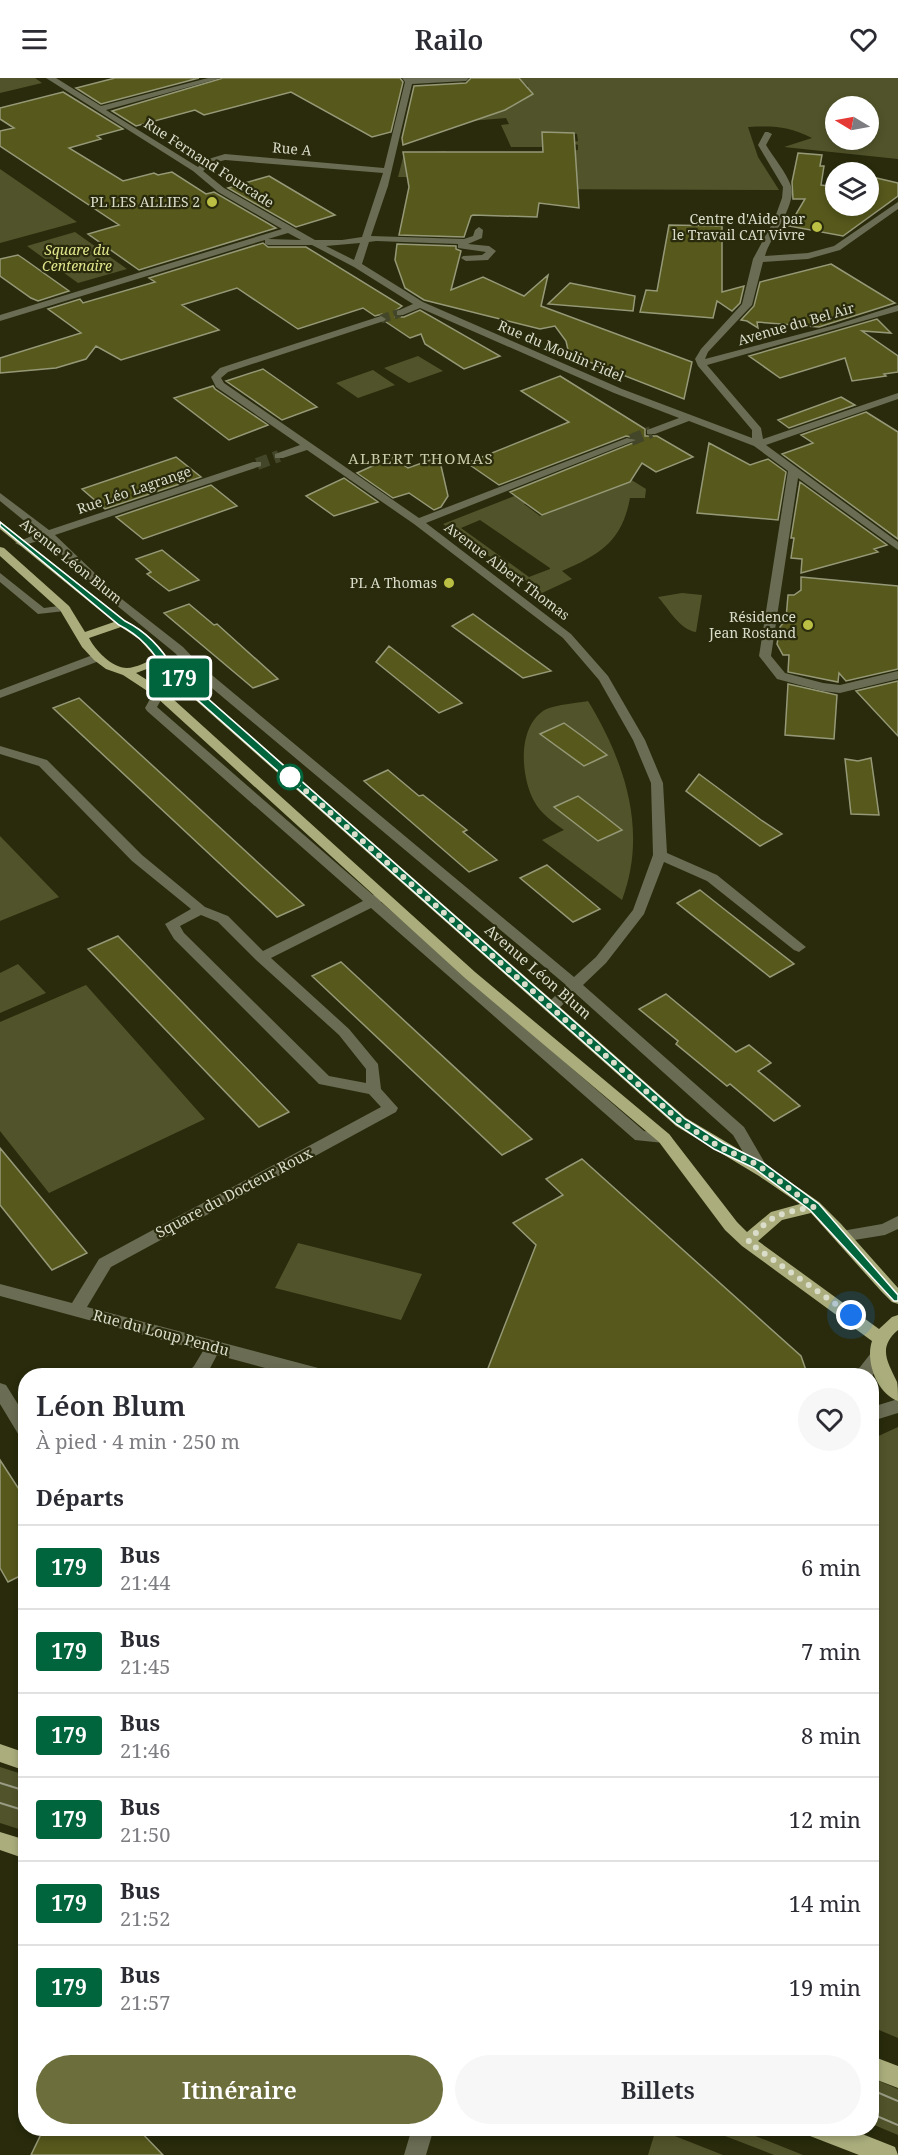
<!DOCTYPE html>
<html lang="fr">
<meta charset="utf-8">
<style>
:root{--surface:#fff;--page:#f7f7f7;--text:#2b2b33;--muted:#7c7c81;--line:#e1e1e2;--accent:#6c6e3b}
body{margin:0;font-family:"Noto Serif",serif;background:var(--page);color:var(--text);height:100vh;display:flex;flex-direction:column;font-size:22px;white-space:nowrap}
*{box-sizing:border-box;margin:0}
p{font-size:20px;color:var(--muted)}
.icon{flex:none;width:33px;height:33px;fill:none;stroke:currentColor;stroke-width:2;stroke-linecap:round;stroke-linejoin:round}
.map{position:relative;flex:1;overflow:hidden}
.details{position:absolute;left:18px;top:1290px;width:861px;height:768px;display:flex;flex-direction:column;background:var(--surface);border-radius:24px;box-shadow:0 3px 9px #0003}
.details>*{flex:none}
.badge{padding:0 12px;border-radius:4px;font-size:21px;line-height:39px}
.needle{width:39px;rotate:280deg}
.fabs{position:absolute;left:825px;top:18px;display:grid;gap:12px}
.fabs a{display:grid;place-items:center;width:54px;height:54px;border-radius:50%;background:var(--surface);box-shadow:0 3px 9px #0003;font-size:30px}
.you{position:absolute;width:30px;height:30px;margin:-15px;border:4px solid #fff;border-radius:50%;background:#1a73e8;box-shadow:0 0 0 9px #1a73e833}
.map>.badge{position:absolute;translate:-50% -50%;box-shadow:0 0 0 3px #fff}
h2{padding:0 18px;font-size:22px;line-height:54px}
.round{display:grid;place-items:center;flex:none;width:63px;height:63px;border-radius:32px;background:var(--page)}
.summary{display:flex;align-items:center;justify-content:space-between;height:102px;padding:0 18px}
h1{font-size:28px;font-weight:600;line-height:45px}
.button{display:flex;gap:12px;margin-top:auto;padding:12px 18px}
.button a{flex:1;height:69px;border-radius:36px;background:var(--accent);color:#fff;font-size:24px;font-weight:600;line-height:69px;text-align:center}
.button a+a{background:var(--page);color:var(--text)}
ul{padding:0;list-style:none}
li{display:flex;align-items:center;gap:18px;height:84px;padding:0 18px;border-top:2px solid var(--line)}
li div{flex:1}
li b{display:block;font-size:22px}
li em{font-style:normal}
li .badge{min-width:66px;font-weight:700;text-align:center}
header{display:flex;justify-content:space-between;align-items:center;height:78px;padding:0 18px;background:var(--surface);font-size:27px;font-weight:600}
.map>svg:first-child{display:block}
.green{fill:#51542a;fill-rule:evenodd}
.building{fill:#56581c;stroke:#969977;stroke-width:1.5}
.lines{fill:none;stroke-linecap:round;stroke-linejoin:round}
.minor-tunnel-far1{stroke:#444629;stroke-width:9;stroke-dasharray:9 4.5;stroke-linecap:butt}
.minor-tunnel{stroke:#444629;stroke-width:12;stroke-dasharray:12 6;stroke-linecap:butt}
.minor{fill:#6a6c53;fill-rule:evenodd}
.major{fill:#abae7c;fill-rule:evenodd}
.tram{stroke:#9a9c85;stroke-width:2}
.line{fill:#00643c;stroke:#fff;stroke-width:1.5}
.walk{stroke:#dbddcb;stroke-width:6;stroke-dasharray:0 10.8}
.poi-dot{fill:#bbc044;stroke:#292b0c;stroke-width:2}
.stop-dot{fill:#fff;stroke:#00643c;stroke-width:3}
.labels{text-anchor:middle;stroke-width:4.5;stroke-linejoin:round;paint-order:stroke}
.far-street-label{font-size:14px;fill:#dbddcb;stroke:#292b0c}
.far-poi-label{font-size:14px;fill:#dbddcb;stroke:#292b0c;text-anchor:end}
.far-park-label{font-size:14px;font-style:italic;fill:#e0e58c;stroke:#292b0c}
.far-quarter-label{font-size:15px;letter-spacing:1.5px;fill:#cacda9;stroke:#292b0c}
.street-label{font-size:15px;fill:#dbddcb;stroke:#292b0c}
</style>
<header><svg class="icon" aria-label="menu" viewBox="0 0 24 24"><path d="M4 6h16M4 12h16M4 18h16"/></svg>Railo<svg class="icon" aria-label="heart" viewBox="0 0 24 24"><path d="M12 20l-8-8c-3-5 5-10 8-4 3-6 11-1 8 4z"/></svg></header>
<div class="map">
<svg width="898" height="2077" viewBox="0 0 898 2077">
<rect width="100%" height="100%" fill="#292b0c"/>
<path class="green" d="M 0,0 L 35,0 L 42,5 L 0,15 Z
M 519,0 L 898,0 L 898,81 L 784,69 L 812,60 C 787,48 776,48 748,49 L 758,79 L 779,112 L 523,111 L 449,99 L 398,99 L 404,76 L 446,73 L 449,84 L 578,72 L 578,67 L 575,66 L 574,64 L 578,63 L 577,56 L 544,54 L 542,56 L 542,69 L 511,69 L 501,47 L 509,46 L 506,40 L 470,43 L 510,30 L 524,22 L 528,8 ZM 836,28 L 868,28 L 868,62 L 836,62 Z
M 0,91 L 77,144 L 0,165 Z
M 75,154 L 127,191 L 78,205 L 27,168 Z
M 418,278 L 443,293 L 409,305 L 384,290 Z
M 373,292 L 395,307 L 358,320 L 336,305 Z
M 601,384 L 612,392 L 524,426 L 540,438 L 630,404 L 630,401 L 646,411 L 645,420 L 630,420 C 622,463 601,476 562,493 L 572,501 L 542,515 L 443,446 ZM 480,442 L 550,490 L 550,491 L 529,499 L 461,450 Z
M 682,515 L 702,517 L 696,554 C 680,552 668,530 658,519 Z
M 588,623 C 625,684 648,753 622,822 L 542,762 L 564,752 C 553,744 540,735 534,723 C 521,699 517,651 543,633 C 551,627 578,625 588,623 Z
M 0,758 L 59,819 L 0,843 Z
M 18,886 L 46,915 L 0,935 L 0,895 Z
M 86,907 L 205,1041 L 49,1115 L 0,1053 L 0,944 Z
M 298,1165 L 422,1196 L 401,1242 L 275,1210 Z
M 898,1349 L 898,1960 L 872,1949 L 872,1361 Z
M 0,1689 L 25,1697 L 25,1753 L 0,1745 Z
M 872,2000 L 898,2011 L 898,2057 L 872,2046 Z
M 656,2051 L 657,2051 L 723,2077 L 648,2077 Z
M 707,2051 L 738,2051 L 803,2077 L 774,2077 Z"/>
<path class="building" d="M 115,0 L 199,0 L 101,26 L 76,10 Z
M 223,0 L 400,0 L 403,4 L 391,54 L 372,59 L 291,14 L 204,37 L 195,32 L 136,48 L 112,33 Z
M 471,0 L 519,0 L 533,16 L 505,32 L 403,67 L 402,60 L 414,8 L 466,5 Z
M 63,14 L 123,51 L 97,58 L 101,61 L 69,70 L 123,103 L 154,95 L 158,97 L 172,94 L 206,116 L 214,114 L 276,150 L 139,192 L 88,156 L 119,147 L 0,68 L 0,53 L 14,50 L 0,41 L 0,30 Z
M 542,54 L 574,55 L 579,130 L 539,125 L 537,139 L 473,137 L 471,138 L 464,159 L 399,157 L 409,109 L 403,74 L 543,74 Z
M 798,75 L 822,77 L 820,88 L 824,88 L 821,107 L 836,109 L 836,128 L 868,128 L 868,98 L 898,105 L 898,118 L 843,158 L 789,148 L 805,121 L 793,121 L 792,104 Z
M 269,98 L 301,117 L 335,137 L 296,149 L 228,110 Z
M 669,147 L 722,148 L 722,214 L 744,208 L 740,225 L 732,233 L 717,223 L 713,240 L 640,234 L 646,212 L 657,213 Z
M 263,165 L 268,169 L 306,169 L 402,228 L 395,233 L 395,239 L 404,239 L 420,232 L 500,278 L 464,291 L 425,266 L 421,256 L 410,260 L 386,244 L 387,239 L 382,236 L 375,238 L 363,230 L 298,251 L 237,210 L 182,227 L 219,252 L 121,282 L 96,268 L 86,281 L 56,290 L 0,295 L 0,280 L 81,255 L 48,231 L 80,221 L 83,225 L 155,204 L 149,200 Z
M 397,166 L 456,168 L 456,171 L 461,173 L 451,212 L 483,199 L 524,218 L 548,197 L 541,228 L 692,284 L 684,321 L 569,276 L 566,263 L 555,248 L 540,251 L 424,222 L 405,210 L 395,182 Z
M 18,177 L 24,181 L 69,213 L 38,223 L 31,220 L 0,198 L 0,181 Z
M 831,186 L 895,225 L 819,249 L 757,244 L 758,250 L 747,243 L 741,242 L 754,228 L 760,204 Z
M 570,205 L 635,218 L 633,233 L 548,226 Z
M 877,241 L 891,255 L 862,253 L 898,278 L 898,294 L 884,296 L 886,298 L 852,303 L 845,280 L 780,300 L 749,278 Z
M 263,291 L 317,329 L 282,342 L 226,303 Z
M 560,298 L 645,351 L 645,358 L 657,358 L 693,379 L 656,394 L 642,385 L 630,404 L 542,437 L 510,414 L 638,363 L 636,360 L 626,358 L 499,407 L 467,385 L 569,344 L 521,313 Z
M 213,308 L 215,311 L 268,347 L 229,362 L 174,320 Z
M 841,319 L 855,327 L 789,350 L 778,342 Z
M 866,334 L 898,354 L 898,461 L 782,376 L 813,365 L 801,357 Z
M 709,365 L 750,387 L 768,381 L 786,394 L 778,442 L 697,435 Z
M 176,379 L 201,399 L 105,431 L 82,411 Z
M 392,379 L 408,390 L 439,379 L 448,418 L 441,429 L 434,432 L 409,415 L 393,420 L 357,395 Z
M 344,400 L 378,424 L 334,438 L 306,418 Z
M 800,404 L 887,467 L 874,471 L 878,474 L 801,495 L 802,481 L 791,480 L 794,460 L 791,460 Z
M 211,407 L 237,428 L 143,461 L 116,439 Z
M 162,472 L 199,502 L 169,513 L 147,496 L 151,494 L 136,481 Z
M 801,499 L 898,508 L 898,591 L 846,603 L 839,595 L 838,604 L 788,594 L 789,577 L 783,577 L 777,566 L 780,549 L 786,541 L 788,517 L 794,517 L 801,512 Z
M 189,526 L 214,547 L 217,546 L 278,601 L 253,610 L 164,535 Z
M 473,536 L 551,593 L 523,600 L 452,548 Z
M 389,568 L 462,625 L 439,635 L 376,584 Z
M 898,603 L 898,658 L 856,613 Z
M 788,606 L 837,617 L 834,661 L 785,657 Z
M 79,620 L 304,827 L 277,839 L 53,630 Z
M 564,645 L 582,658 L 607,677 L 584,688 L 540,656 Z
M 871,680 L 879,737 L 851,736 L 845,681 L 858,683 Z
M 388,692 L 419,718 L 423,717 L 467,752 L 463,754 L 497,782 L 469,794 L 364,703 Z
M 699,696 L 761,742 L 782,756 L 760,768 L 686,713 Z
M 578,718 L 603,737 L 622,752 L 598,763 L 554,729 Z
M 547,787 L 600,831 L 573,844 L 520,800 Z
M 700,812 L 724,831 L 794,886 L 770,899 L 677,825 Z
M 118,858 L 289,1034 L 259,1049 L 88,871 Z
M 341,884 L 532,1061 L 502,1077 L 312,898 Z
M 666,916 L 736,974 L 749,967 L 771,985 L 758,993 L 800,1028 L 774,1043 L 730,1006 L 727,1008 L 676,966 L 678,963 L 639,931 Z
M 0,1070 L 87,1175 L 52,1192 L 0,1127 Z
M 582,1081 L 801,1278 L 808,1298 L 485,1298 L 536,1167 L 513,1145 L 563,1117 L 546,1101 Z
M 0,1382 L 26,1422 L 26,1495 L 8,1504 L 0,1490 Z
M 44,2050 L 137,2050 L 163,2077 L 31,2077 Z"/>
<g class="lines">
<path class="minor-tunnel-far1" d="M 381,241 L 400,235"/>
<path class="minor-tunnel" d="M 631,362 L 651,354
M 257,386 L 279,378"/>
<path class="minor" d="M 46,0 L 56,0 L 101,28 L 208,0 L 221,0 L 106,32 L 198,89 L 205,82 L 225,76 L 384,90 L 405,4 L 402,0 L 469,0 L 466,3 L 412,6 L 388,108 L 371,158 L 464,161 L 473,158 L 475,152 L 479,149 L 483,152 L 482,160 L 468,166 L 489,168 L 496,173 L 488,182 L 466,183 L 461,180 L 463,178 L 482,177 L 486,174 L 458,170 L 458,166 L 376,163 L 369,164 L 362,186 L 423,224 L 622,311 L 752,360 L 752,352 L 698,288 L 695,281 L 701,271 L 742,226 L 753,181 L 774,142 L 782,120 L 783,109 L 758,67 L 765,54 L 768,54 L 772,56 L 766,67 C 774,80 786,94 791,108 C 797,127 770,159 765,178 L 808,175 L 834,168 L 898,124 L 898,131 L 840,172 L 808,181 L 763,184 L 752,227 L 708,274 L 705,281 L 835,247 L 898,227 L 898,233 L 707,287 L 761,350 L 763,361 L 898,315 L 898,321 L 766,367 L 898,464 L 898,472 L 798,400 L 771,578 L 785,595 L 823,605 L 840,607 L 898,593 L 898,601 L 840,615 L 822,613 L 777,601 L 759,578 L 788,393 L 754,368 L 689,343 L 655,356 L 647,356 L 647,352 L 679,340 L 614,315 L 420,230 L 403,237 L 397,237 L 397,233 L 413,226 L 354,189 L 312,167 L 268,167 L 265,166 L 265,162 L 0,243 L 0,237 L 282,151 L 218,114 L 193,93 ZM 225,82 L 383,95 L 362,159 L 342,162 L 315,162 L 224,110 L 203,93 L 211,86 ZM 288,155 L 301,162 L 268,161 ZM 360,165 L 354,182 L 326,168 Z
M 381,238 L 386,241 L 384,243 L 228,294 L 221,300 L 224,305 L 419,440 L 627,360 L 636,362 L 426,445 L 571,556 L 608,598 L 645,662 L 663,705 L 667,775 L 717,797 L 806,869 L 799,874 L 794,872 L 707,803 L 664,784 L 644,836 L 606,885 L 583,907 L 744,1049 L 766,1087 L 763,1091 L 753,1091 L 733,1057 L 575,915 L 556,933 L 546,933 L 544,930 L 546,927 L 566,907 L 194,595 L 165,595 L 165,589 L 187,588 L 175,575 L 115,526 L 45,461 L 21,468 L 15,465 L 39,455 L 0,423 L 0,415 L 49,452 L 253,384 L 261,384 L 261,388 L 55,457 L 123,522 L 183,569 L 201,588 L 574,899 L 596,879 L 633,832 L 653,777 L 651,705 L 633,662 L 599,602 L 563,560 L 414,446 L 307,372 L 283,380 L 275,380 L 275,376 L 300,367 L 216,309 L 211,299 L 220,290 Z
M 0,495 L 44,530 L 65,527 L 71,530 L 65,533 L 38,536 L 0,504 Z
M 98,575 L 104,579 L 102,582 L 0,620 L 0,612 Z
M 159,611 L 165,615 L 157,629 L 373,817 L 384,817 L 386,820 L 381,824 L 644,1053 L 669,1056 L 672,1060 L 669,1064 L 664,1065 L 635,1062 L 371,830 L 271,880 L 349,951 L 378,986 L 381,1011 L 398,1030 L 396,1034 L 111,1189 L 87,1229 L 322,1291 L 328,1293 L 330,1298 L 295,1298 L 217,1277 L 206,1298 L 184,1298 L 194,1288 L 203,1273 L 0,1218 L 0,1206 L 72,1225 L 99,1181 L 381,1029 L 369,1016 L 319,1006 L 174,861 L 165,846 L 191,831 L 132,783 L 39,688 L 0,676 L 0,668 L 47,682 L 142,777 L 205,829 L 228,838 L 263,873 L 363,823 L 147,633 L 145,630 L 155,612 ZM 201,837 L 218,844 L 256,882 L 339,957 L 366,991 L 366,1005 L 329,998 L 184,855 L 180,848 Z
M 898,1138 L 898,1151 L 885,1157 L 842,1164 L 836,1162 L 834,1158 L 836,1154 L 882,1146 Z
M 877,1273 L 883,1275 L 885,1280 L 872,1298 L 853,1298 L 871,1275 Z
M 0,1305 L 6,1307 L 26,1339 L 26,1361 L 20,1359 L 0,1326 Z
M 898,1321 L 898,1335 L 872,1343 L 872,1329 Z
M 412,2050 L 434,2050 L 426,2077 L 404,2077 Z"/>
<path class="major" d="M 0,443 L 126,543 C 147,554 163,570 174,590 L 686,1040 L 770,1090 L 819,1124 L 841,1146 L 898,1210 L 898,1226 L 892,1224 L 881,1213 L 811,1135 L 782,1142 L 758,1163 L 879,1251 L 892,1239 L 898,1237 L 898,1252 C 877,1270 888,1284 897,1304 C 898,1309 898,1317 898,1323 C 877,1316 865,1283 872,1263 L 742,1168 L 725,1152 L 659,1064 L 465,900 L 155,618 L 123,597 L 106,591 L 94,582 L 82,569 L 60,532 L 0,478 L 0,469 L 4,470 L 69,528 L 85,554 L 114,544 L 0,451 ZM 121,549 L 139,561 L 156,580 C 148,583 136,590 127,590 C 112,590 95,572 89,560 ZM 160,586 L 165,595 L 676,1048 L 759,1098 L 800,1126 L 771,1134 L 747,1154 L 737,1144 L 669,1056 L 475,894 L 163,612 L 136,595 Z
M 0,1666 L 26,1675 L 26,1693 L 0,1684 Z
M 0,1754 L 26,1762 L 26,1781 L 0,1772 Z
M 872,1978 L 898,1988 L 898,2010 L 872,2000 Z
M 807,2050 L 847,2050 L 895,2069 L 898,2077 L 859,2077 L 810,2058 Z"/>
<path class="tram" d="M 0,1705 L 26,1713
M 0,1725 L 26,1733
M 872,2012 L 898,2023
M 872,2036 L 898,2047"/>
</g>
<path class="line" d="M 0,444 L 125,543 C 147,554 161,569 173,590 L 685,1041 L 723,1065 L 762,1084 L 819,1126 L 898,1217 L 898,1223 L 894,1223 L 810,1132 L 754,1090 L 714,1071 L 676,1046 L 166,594 C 153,573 141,558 119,547 L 0,448 Z"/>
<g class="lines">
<path class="walk" d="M 290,699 L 681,1044 L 718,1068 L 758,1087 L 814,1129 C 780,1135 771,1136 748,1164 L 851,1237"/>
</g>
<g class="poi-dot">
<circle cx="212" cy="124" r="6"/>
<circle cx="817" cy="149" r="6"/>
<circle cx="449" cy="505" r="6"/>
<circle cx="808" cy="547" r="6"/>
</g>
<circle class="stop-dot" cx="290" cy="699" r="12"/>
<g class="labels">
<g class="far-street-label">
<text transform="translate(292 71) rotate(5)" y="5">Rue A</text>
<text transform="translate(209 85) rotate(33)" y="5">Rue Fernand Fourcade</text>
<text transform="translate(796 246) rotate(-16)" y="5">Avenue du Bel Air</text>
<text transform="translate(561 273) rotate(23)" y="5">Rue du Moulin Fidel</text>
<text transform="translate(134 412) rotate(-19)" y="5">Rue Léo Lagrange</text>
<text transform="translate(71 483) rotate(39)" y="5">Avenue Léon Blum</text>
<text transform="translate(507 493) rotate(37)" y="5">Avenue Albert Thomas</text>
</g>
<g class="far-poi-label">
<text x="200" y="129">PL LES ALLIES 2</text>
<text x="805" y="146">Centre d'Aide par<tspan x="805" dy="16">le Travail CAT Vivre</tspan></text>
<text x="437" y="510">PL A Thomas</text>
<text x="796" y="544">Résidence<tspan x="796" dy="16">Jean Rostand</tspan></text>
</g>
<g class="far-park-label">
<text x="77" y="177">Square du<tspan x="77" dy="16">Centenaire</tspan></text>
</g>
<g class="far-quarter-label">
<text x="421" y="386">ALBERT THOMAS</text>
</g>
<g class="street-label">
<text transform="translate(538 894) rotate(41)" y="5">Avenue Léon Blum</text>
<text transform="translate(234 1115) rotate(-28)" y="5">Square du Docteur Roux</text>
<text transform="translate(161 1255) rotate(15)" y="5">Rue du Loup Pendu</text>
</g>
</g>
</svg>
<div class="fabs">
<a><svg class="needle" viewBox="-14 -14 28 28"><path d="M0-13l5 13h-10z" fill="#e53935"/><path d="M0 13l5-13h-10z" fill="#7c7c81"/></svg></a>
<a><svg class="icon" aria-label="layers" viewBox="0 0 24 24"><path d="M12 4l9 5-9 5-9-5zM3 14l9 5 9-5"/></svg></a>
</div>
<div class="you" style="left:851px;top:1237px"></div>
<b class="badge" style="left:179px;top:600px;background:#00643c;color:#fff">179</b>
<section class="details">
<div class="summary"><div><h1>Léon Blum</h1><p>À pied · 4 min · 250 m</p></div><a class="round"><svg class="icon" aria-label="heart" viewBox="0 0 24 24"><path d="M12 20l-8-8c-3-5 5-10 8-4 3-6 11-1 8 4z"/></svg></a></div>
<h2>Départs</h2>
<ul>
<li><span class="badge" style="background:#00643c;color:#fff">179</span><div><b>Bus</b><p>21:44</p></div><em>6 min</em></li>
<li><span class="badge" style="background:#00643c;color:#fff">179</span><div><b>Bus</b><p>21:45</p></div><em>7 min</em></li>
<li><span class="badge" style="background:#00643c;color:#fff">179</span><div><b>Bus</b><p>21:46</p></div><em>8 min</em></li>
<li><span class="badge" style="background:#00643c;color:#fff">179</span><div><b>Bus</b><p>21:50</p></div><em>12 min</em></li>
<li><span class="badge" style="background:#00643c;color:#fff">179</span><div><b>Bus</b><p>21:52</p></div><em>14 min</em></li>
<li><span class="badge" style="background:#00643c;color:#fff">179</span><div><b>Bus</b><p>21:57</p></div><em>19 min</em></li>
</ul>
<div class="button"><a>Itinéraire</a><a>Billets</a></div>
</section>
</div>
